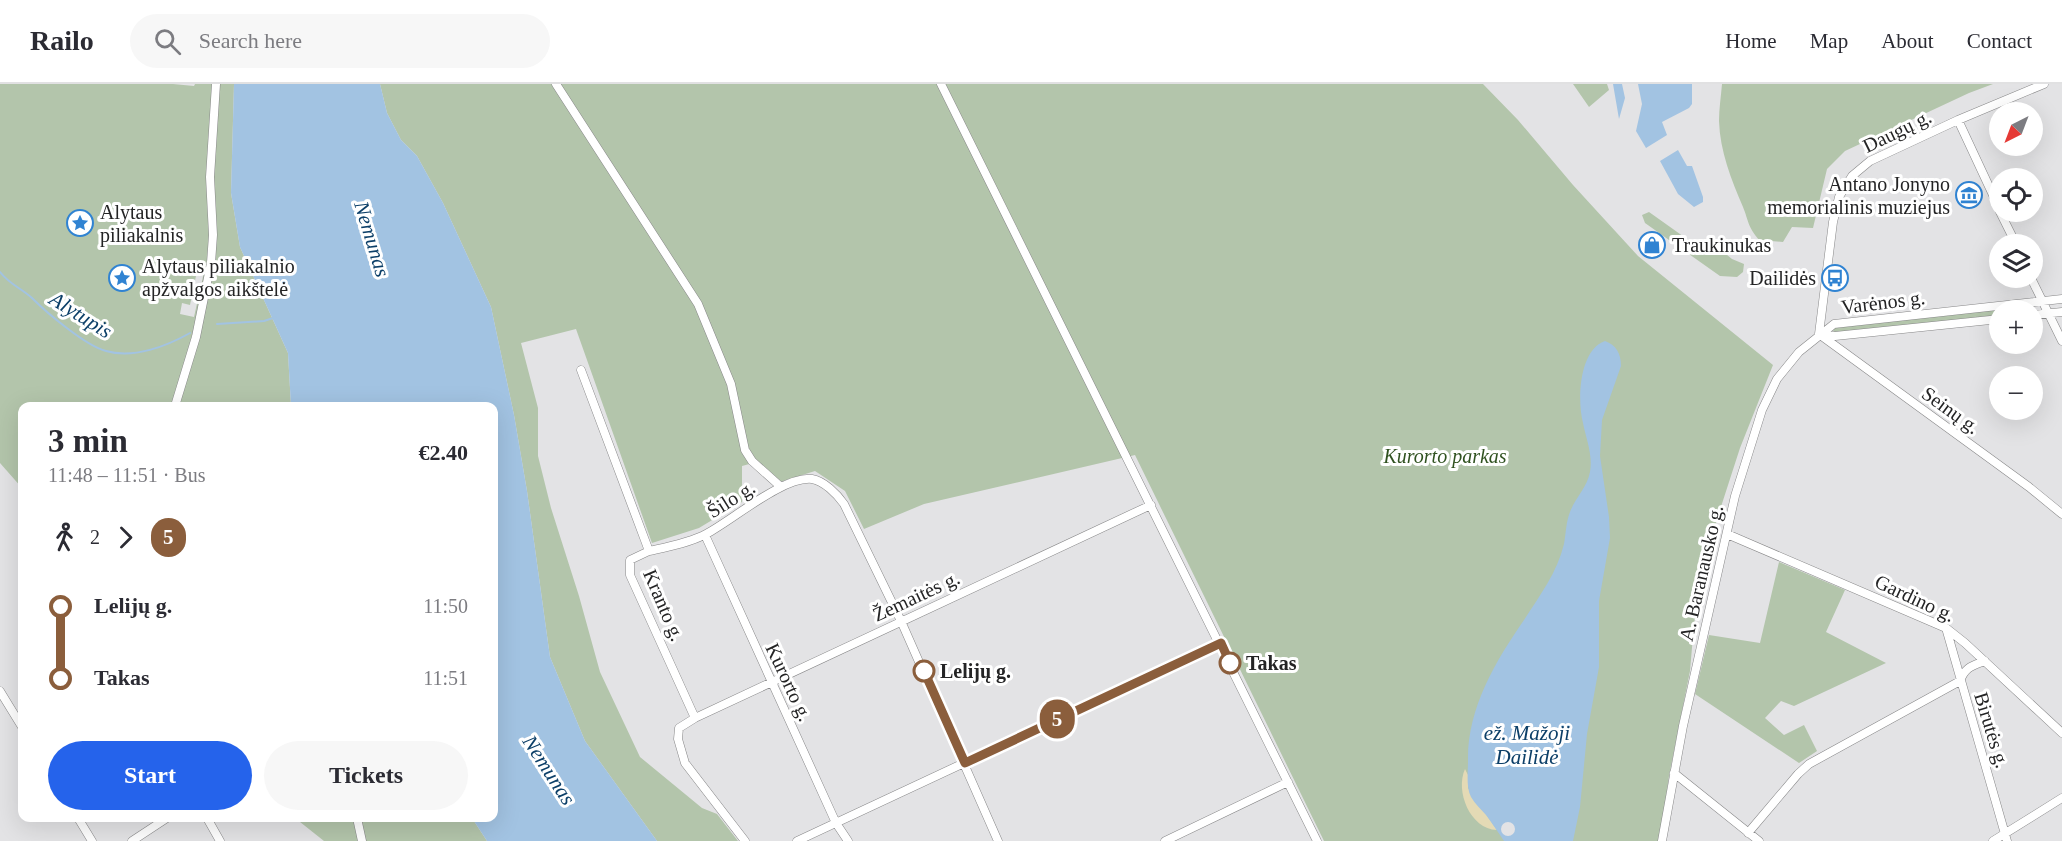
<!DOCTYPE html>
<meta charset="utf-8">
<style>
:root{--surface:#fff;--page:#f7f7f7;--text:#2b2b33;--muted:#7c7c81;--line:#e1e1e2;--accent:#2563eb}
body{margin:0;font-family:Georgia,serif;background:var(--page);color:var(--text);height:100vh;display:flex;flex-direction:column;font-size:22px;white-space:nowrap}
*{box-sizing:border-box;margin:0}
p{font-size:20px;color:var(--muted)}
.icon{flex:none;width:33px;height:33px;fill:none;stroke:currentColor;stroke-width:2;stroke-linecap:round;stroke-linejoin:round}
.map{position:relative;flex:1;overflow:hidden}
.panel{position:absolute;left:18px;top:318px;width:480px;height:420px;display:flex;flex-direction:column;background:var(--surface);border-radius:12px;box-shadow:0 6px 24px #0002}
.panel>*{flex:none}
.badge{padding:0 12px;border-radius:20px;font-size:21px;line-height:39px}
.needle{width:39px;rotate:222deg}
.tools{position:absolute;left:1989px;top:18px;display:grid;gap:12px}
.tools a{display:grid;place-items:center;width:54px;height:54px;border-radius:50%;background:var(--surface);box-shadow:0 6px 24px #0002;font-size:30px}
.map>.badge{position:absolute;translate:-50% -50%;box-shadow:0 0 0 3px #fff}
.legs{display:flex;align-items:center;gap:9px;height:66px;padding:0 30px;font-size:20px}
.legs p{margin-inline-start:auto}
.overview{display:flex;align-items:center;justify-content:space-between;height:102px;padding:0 30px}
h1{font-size:33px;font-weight:700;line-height:45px}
.button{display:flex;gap:12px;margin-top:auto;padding:12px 30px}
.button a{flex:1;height:69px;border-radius:36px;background:var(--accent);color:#fff;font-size:24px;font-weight:700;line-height:69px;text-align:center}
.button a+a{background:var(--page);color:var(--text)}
ul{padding:0 30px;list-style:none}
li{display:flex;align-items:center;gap:21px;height:72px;font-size:22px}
li i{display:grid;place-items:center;width:9px;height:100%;margin:0 8px;background:currentColor}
li i::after{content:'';width:15px;height:15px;margin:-8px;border:4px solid;border-radius:50%;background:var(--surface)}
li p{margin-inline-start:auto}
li:first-child i{background:linear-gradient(#0000 50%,currentColor 0)}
li:last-child i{background:linear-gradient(currentColor 50%,#0000 0)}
header{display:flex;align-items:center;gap:36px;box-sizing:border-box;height:84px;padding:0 30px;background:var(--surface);border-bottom:2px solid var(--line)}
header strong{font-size:28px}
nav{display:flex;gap:33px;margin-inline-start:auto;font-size:21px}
.search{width:420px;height:54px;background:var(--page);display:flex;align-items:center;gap:15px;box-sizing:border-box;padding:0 21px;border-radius:33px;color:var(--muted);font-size:22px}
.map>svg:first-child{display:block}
.green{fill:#b3c5ab;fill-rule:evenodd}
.sand{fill:#e4dab5}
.water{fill:#a2c3e2}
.pier{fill:#e3e3e5}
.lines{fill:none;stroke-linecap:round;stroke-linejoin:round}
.stream{stroke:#a2c3e2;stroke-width:2}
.minor-casing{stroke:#878788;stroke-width:9}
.minor{stroke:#fff;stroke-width:8}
.line-1-casing{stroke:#fff;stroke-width:14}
.line-1{stroke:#8b5e3c;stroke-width:9}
.stop-1-dot{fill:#fff;stroke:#8b5e3c;stroke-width:3}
.labels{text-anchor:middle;stroke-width:6;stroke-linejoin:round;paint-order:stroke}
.street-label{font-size:20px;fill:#242425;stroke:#fff}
.poi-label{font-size:20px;fill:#242425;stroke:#fff;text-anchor:start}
.park-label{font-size:20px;font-style:italic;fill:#305220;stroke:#fff}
.stop-label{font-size:20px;font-weight:bold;fill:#242425;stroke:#fff;text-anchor:start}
.water-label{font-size:21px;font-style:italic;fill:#0c3f68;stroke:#fff}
</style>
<header>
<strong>Railo</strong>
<div class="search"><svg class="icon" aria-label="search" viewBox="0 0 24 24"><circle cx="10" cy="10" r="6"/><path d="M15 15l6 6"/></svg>Search here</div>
<nav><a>Home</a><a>Map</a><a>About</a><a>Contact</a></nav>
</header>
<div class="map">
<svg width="2062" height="757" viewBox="0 0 2062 757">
<rect width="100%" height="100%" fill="#e3e3e5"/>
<path class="green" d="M 0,0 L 173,0 L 194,2 L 195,0 L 234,0 L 231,109 L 240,163 L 288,269 L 291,322 L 22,322 L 22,404 L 0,379 ZM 197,187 L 204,188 L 194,233 L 180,230 L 182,219 L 190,221 Z
M 380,0 L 1483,0 L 1518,36 L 1573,101 L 1638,172 L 1773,281 L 1740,364 L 1707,466 L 1694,540 L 1690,587 L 1669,692 L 1660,757 L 1324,757 L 1135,371 L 924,420 L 864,445 L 845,407 L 815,387 L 780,398 L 753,379 L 742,382 L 742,418 L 699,444 L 652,459 L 576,245 L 521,259 L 538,324 L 538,372 L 551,424 L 579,512 L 600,588 L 640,673 L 702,724 L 717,730 L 738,757 L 657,757 L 585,657 L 550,573 L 527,407 L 514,331 L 491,223 L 443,119 L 417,72 L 401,56 L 387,29 Z
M 1573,0 L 1607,0 L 1609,6 L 1589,23 Z
M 1722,0 L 1993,0 L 1969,9 L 1845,67 L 1827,85 L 1813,144 L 1792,143 L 1783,158 L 1759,156 C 1747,141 1749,138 1743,123 C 1731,95 1720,67 1719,37 C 1719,25 1721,12 1722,0 Z
M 1649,128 L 1687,155 L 1715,161 L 1732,175 L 1744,180 L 1743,188 L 1737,193 L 1720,192 L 1645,139 L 1642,131 Z
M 2031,222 L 2034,225 L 2033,227 L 2000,226 L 1999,231 L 1836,249 L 1833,247 L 1835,244 Z
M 1779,478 L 1845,506 L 1826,548 L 1886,579 L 1794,622 L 1781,617 L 1765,634 L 1784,651 L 1804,641 L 1817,667 L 1799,679 L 1695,610 L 1709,551 L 1760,559 Z
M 295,734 L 472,734 L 487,757 L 324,757 Z"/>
<path class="sand" d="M 1465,685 L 1468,691 L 1468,704 L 1497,746 C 1470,745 1455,707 1465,685 Z"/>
<path class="water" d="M 234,0 L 380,0 L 387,29 L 401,56 L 417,72 L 443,119 L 491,223 L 514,331 L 527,407 L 550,573 L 585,657 L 657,757 L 487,757 L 472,734 L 494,734 L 494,322 L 291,322 L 288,269 L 240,163 L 231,109 Z
M 1613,0 L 1622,0 L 1625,14 L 1619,35 Z
M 1638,0 L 1692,0 L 1692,20 L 1689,24 L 1662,38 L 1667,51 L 1646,64 L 1636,47 L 1642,20 Z
M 1678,66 L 1687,82 L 1692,82 L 1703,113 L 1703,118 L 1694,123 L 1678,110 L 1660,77 Z
M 1605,257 C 1616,261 1621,269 1621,282 L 1602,336 L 1600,372 L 1609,433 L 1610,454 L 1599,517 L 1599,583 L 1587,650 L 1580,723 L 1573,757 L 1504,757 C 1498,748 1492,739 1486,731 C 1481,725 1475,720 1471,713 C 1466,703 1468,689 1468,677 C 1467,625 1495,578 1524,536 C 1540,511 1557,489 1564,460 C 1566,449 1566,438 1570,428 C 1575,414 1587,404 1590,388 C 1593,370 1586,355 1583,339 C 1577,316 1579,266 1605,257 Z"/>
<path class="pier" d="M1501 745a7 7 0 1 1 14 0a7 7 0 1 1-14 0Z"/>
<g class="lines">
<path class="stream" d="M 0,188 C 9,200 21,204 32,214 C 47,229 86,262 106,267 C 134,275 167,262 190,249
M 217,240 L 264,237 L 276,233"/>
<defs>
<path id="minor" d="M 556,0 L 698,220 L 731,300 L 745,366 L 752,377 L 781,403
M 941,0 L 1317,757
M 1958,36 L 2000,126
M 2000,128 L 2016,160
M 2031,194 L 2062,257
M 2032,231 L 2062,228
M 1819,250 L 1833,138 L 1839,113 L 1852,92 L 1870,77 L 1958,36 L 2044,0
M 1819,250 L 2029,403 L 2062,430
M 1821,251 L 1835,252 L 2000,235
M 581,286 L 649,467 L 630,476 L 630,491 L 695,634 L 679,644 L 678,655 L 685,679 L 745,757
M 175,322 L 196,253 L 211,179 L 213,151 L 210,93 L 216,0
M 1727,450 L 1946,544 L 1965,559 L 2062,649
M 705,451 L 836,739 L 848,757
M 649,467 C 667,463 689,459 706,450 C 733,436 783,392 812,395 C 824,397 837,410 844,420 L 901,537 L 998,757
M 1946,544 L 2007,757
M 0,607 L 22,643
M 695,634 L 1151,421
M 1674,689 L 1759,757
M 78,734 L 92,757
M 207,734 L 220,757
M 357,734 L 362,757
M 1748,749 L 1798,690 L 1809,680 L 1960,597 C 1965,583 1972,582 1985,577
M 132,757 L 167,734
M 797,757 L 1221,559
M 1165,757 L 1288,698
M 1662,757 L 1683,642 L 1735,412 L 1762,326 L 1777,295 L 1799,268 L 1834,240 L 2062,215
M 1993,757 L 2062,714"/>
</defs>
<use href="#minor" class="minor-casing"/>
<use href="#minor" class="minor"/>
</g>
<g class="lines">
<defs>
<path id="line-1" d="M 924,587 L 965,679 L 1221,559 L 1230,579"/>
</defs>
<use href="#line-1" class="line-1-casing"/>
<use href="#line-1" class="line-1"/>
</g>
<defs>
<symbol id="museum-ring" viewBox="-11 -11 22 22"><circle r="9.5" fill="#fff" stroke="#3083d2" stroke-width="1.5"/><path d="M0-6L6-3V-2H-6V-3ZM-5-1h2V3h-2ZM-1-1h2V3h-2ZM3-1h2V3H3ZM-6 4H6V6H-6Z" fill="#3083d2"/></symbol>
<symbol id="sight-ring" viewBox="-11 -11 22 22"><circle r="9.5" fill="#fff" stroke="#3083d2" stroke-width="1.5"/><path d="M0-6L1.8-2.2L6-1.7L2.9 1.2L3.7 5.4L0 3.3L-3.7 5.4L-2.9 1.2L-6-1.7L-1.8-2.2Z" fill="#3083d2"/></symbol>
<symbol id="shop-ring" viewBox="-11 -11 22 22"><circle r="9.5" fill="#fff" stroke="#3083d2" stroke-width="1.5"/><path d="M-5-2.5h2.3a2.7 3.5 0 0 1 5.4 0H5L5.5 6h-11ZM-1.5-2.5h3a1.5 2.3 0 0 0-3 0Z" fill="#3083d2"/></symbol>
<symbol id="bus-ring" viewBox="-11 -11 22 22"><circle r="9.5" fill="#fff" stroke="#3083d2" stroke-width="1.5"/><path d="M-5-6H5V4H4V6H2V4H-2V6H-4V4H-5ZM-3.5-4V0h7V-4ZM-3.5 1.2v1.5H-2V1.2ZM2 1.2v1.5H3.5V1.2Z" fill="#3083d2"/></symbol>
</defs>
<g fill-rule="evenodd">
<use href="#museum-ring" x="1954" y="96" width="30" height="30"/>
<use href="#sight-ring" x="65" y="124" width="30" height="30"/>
<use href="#shop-ring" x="1637" y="146" width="30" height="30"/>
<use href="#sight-ring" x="107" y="179" width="30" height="30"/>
<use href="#bus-ring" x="1820" y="179" width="30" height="30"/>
</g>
<g class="stop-1-dot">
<circle cx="1230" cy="579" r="10"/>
<circle cx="924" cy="587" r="10"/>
</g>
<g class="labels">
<g class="street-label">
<text transform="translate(1897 47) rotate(-26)" y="7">Daugų g.</text>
<text transform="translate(1883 218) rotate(-7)" y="7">Varėnos g.</text>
<text transform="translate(1951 326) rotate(36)" y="7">Seinų g.</text>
<text transform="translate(731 415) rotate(-32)" y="7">Šilo g.</text>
<text transform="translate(1701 489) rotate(-77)" y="7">A. Baranausko g.</text>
<text transform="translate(916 512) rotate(-25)" y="7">Žemaitės g.</text>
<text transform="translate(1915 514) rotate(25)" y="7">Gardino g.</text>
<text transform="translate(664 521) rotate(67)" y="7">Kranto g.</text>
<text transform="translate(789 598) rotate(65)" y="7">Kurorto g.</text>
<text transform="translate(1992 646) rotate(73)" y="7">Birutės g.</text>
</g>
<g class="poi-label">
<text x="1950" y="107" text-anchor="end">Antano Jonyno<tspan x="1950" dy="23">memorialinis muziejus</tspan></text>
<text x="100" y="135">Alytaus<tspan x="100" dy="23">piliakalnis</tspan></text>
<text x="1672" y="168">Traukinukas</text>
<text x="142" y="189">Alytaus piliakalnio<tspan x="142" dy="23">apžvalgos aikštelė</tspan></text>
<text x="1816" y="201" text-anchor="end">Dailidės</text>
</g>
<g class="park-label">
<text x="1445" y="379">Kurorto parkas</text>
</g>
<g class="stop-label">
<text x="1246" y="586">Takas</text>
<text x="940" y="594">Lelijų g.</text>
</g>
<g class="water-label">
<text transform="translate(372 155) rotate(73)" y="7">Nemunas</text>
<text transform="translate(81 231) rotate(32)" y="7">Alytupis</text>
<text x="1527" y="656">ež. Mažoji<tspan x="1527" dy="24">Dailidė</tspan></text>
<text transform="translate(549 686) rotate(57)" y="7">Nemunas</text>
</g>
</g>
</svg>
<div class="tools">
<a><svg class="needle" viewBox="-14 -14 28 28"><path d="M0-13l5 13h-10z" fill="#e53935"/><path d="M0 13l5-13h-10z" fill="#7c7c81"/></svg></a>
<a><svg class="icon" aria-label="locate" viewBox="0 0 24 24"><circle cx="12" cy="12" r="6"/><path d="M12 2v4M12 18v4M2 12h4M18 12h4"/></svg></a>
<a><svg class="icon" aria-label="layers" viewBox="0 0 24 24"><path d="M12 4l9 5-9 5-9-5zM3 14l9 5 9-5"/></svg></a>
<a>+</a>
<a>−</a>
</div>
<b class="badge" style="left:1057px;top:635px;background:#8b5e3c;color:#fff">5</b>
<section class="panel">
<div class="overview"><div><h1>3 min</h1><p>11:48 – 11:51 · Bus</p></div><b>€2.40</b></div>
<div class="legs"><svg class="icon" aria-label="walk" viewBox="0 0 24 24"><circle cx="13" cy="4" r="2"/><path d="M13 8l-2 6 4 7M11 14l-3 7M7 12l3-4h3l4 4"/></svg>2<svg class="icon" aria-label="forward" viewBox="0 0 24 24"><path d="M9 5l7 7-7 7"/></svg><b class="badge" style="background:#8b5e3c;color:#fff">5</b></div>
<ul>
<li><i style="color:#8b5e3c"></i><b>Lelijų g.</b><p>11:50</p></li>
<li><i style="color:#8b5e3c"></i><b>Takas</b><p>11:51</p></li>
</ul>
<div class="button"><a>Start</a><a>Tickets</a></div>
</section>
</div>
